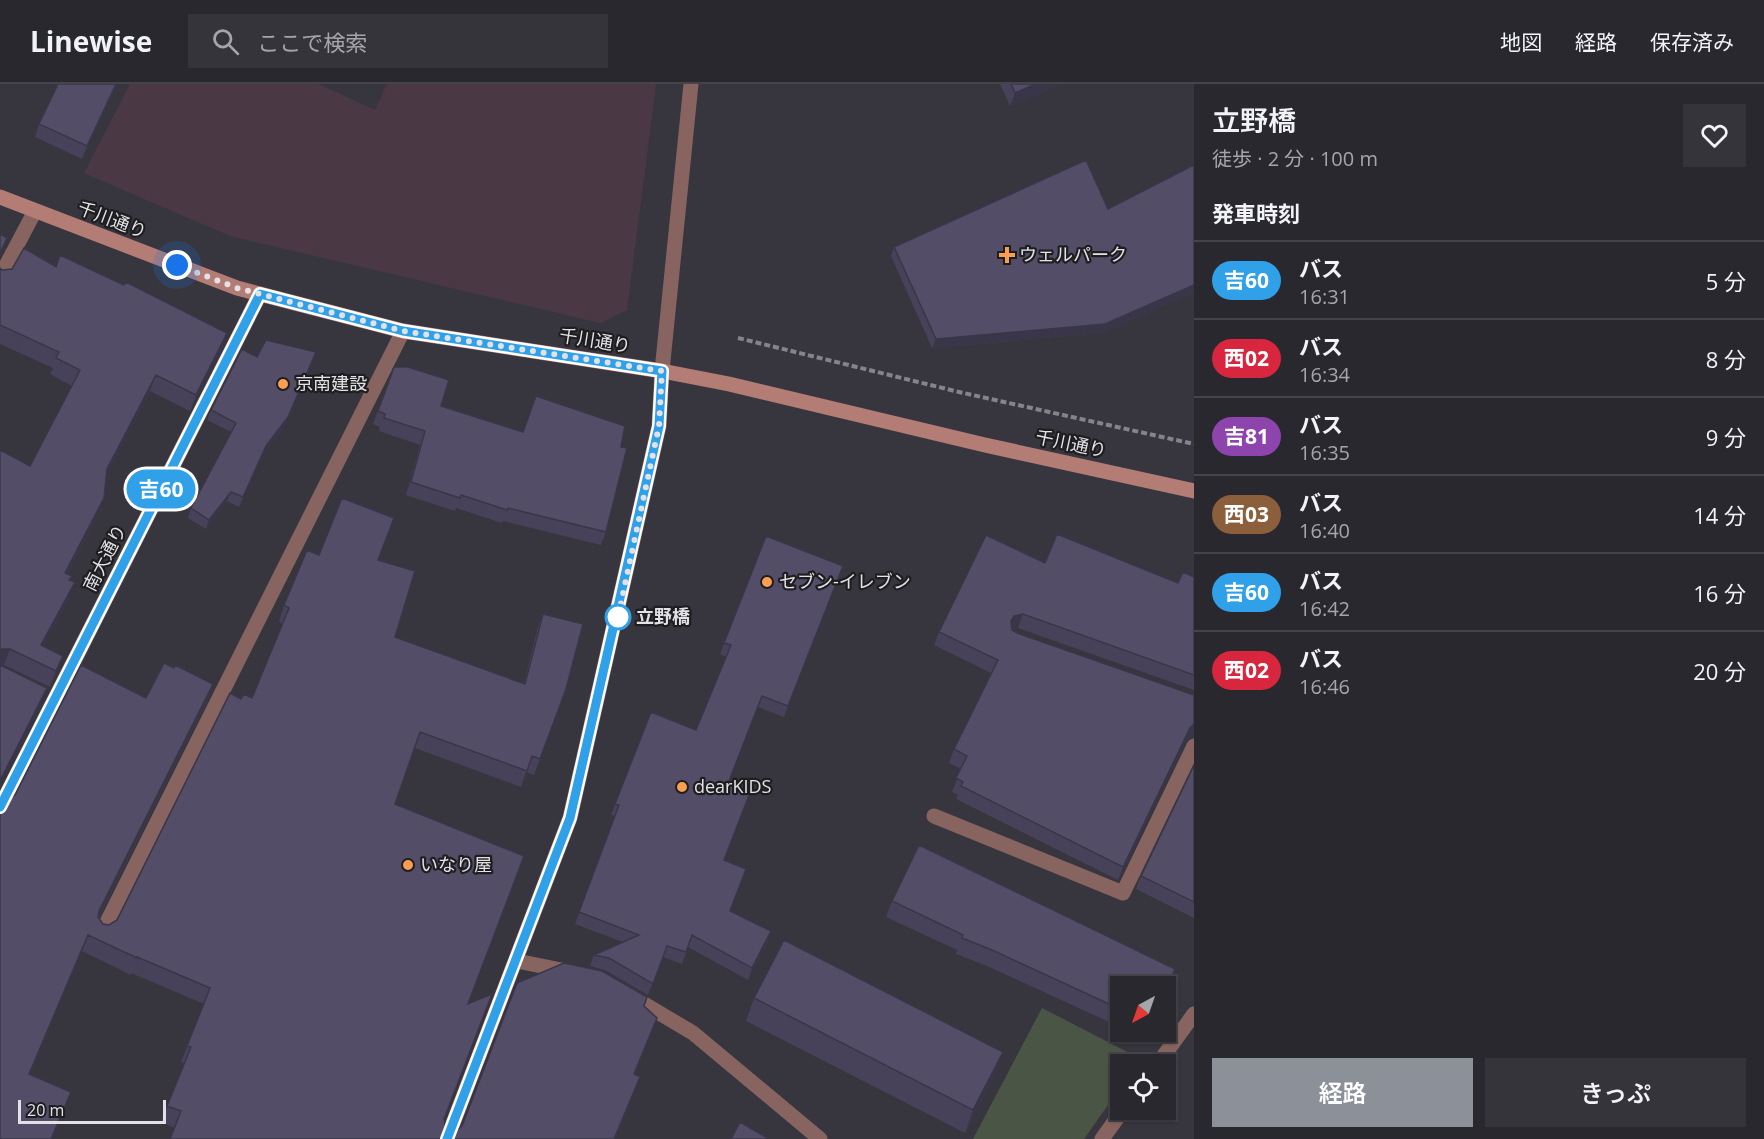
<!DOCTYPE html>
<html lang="ja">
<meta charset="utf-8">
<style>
:root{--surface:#29282e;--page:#35343a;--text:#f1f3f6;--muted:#a5a6aa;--line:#45444a;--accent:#8c9099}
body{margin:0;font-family:"Open Sans","Noto Sans JP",sans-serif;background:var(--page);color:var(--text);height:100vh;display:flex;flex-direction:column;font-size:22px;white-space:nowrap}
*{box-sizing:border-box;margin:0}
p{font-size:20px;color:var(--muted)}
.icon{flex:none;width:33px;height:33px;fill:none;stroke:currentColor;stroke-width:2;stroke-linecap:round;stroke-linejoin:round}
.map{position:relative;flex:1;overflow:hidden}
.details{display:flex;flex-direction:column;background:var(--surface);width:570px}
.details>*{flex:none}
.badge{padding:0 12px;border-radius:20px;font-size:21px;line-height:39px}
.needle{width:39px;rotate:220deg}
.tools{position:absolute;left:1110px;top:892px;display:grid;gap:12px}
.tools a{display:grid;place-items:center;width:66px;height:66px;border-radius:0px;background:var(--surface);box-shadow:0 2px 4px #0004,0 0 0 2px var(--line);font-size:30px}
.scale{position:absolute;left:18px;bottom:15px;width:148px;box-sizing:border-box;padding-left:6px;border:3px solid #e2e1e6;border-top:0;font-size:16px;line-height:21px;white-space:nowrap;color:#e2e1e6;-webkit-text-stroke:4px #1e1e21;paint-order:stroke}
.you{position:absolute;width:30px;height:30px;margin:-15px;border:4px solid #fff;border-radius:50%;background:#1a73e8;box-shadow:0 0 0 9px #1a73e833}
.map>.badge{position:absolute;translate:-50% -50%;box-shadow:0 0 0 3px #fff}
h2{padding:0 18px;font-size:22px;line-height:54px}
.round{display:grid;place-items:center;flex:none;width:63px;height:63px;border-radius:0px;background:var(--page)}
.headline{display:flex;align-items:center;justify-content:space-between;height:102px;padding:0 18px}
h1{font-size:28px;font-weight:600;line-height:45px}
.button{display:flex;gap:12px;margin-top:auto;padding:12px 18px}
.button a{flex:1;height:69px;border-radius:0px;background:var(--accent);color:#fff;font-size:24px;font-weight:600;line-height:69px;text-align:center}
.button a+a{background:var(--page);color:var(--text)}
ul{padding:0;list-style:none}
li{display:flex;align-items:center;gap:18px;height:78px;padding:0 18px;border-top:2px solid var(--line)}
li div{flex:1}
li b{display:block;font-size:22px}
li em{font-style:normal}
li .badge{min-width:66px;font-weight:700;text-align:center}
header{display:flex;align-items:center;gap:36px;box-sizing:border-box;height:84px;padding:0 30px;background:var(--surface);border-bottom:2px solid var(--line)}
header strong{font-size:28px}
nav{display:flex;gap:33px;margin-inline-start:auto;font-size:21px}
.search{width:420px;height:54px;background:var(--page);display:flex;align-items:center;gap:15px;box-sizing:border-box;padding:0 21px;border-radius:0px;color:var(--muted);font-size:22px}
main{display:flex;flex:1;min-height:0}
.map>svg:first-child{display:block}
.industrial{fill:#4a3944}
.green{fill:#4a5545}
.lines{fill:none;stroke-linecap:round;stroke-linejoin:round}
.path{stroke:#85848a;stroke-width:4;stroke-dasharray:6 3;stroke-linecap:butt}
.service{stroke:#87645f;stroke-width:15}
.minor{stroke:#87645f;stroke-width:15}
.tertiary{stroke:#87645f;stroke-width:15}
.secondary{stroke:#b37c75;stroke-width:15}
.wall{fill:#474259}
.shaded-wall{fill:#3a3649}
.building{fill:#534d68;stroke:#3a3649;stroke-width:1.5}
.line-casing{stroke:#fff;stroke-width:14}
.line{stroke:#30a0e9;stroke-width:9}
.walk{stroke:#e2e1e6;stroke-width:6;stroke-dasharray:0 10.8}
.poi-dot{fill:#fb9e50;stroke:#1e1e21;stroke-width:2}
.stop-dot{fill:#fff;stroke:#30a0e9;stroke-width:3}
.labels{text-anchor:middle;stroke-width:4.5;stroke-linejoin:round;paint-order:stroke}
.street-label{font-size:18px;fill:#e2e1e6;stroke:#1e1e21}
.poi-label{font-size:18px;fill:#e2e1e6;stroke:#1e1e21;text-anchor:start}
.stop-label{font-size:18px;font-weight:bold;fill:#e2e1e6;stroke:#1e1e21;text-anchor:start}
</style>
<header>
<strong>Linewise</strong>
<div class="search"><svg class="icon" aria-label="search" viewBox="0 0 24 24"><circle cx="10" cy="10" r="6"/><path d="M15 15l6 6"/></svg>ここで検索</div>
<nav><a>地図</a><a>経路</a><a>保存済み</a></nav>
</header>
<main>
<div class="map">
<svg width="1194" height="1055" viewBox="0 0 1194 1055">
<rect width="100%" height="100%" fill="#37363e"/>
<path class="industrial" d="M 130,0 L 318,0 L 375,26 L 387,0 L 656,0 L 627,226 L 600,239 L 230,152 L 84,89 Z"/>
<path class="green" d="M 1042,924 L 1141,975 L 1137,981 L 1120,981 L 1120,1004 L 1084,1055 L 973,1055 Z"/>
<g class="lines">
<path class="path" d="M 738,254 L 959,308 L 1194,360"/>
<path class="service" d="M 0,193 L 35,127
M 934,732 L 1123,809 L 1194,662
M 102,848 L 403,247
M 517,877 L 571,888
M 629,911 L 693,949 L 820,1055
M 1157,981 L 1194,930
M 1102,1055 L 1123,1026"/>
<path class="minor" d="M 0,723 L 260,210
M 447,1055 L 570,734 L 659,342 L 662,287"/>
<path class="tertiary" d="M 662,287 L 691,0"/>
<path class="secondary" d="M 0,113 L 237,204 L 403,247 L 662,287 L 729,300 L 985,361 L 1194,407"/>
</g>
<path class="wall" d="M 58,0 L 117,0 L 82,75 L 35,53 L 39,40 Z
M 1000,0 L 1061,0 L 1010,22 Z
M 1194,81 L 1194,208 L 1102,249 L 932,264 L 891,172 L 894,163 L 1108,125 Z
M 56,183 L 227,249 L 221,266 L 190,327 L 150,307 L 106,391 L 104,414 L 98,430 L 67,490 L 70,496 L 69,515 L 43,562 L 57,588 L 50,603 L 4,581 L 0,581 L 41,621 L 0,701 L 0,366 L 30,382 L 72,302 L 50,290 L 53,284 L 0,260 L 0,184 L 2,186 Z
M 316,268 L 284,343 L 262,371 L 239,423 L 227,417 L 206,445 L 188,434 L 191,424 L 231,348 L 207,336 L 211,326 L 257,273 Z
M 394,283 L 441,322 L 523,348 L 621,363 L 606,448 L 601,461 L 503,437 L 502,439 L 456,424 L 455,427 L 406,411 L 420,361 L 379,347 L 380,343 L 373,340 Z
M 766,452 L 843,482 L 784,633 L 758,623 L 729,697 L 724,776 L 730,827 L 771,847 L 767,859 L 748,896 L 688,863 L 682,880 L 663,873 L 648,911 L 605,886 L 590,882 L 594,871 L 623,858 L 575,840 L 615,732 L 611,731 L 651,628 L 696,646 L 726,573 L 720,570 Z
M 319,471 L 378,476 L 395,553 L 524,600 L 537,546 L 543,530 L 566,605 L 534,691 L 526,688 L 521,703 L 415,664 L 395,720 L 468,920 L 444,1036 L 446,1045 L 455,1048 L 644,922 L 657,934 L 635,990 L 634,1009 L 615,1055 L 175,1044 L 161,1038 L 184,979 L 181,978 L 204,920 L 131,889 L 131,891 L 82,867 L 30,990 L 71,1008 L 52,1055 L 0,1055 L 6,716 L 15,711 L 146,614 L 174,584 L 213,600 L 207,617 L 99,833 L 103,840 L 109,841 L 117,836 L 241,615 L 252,614 L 283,540 L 279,538 L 284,521 Z
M 1045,479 L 1178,499 L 1194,493 L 1194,606 L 1018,544 L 1012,545 L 1017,549 L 1194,611 L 1194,653 L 1189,654 L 1185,658 L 1118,796 L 956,715 L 958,711 L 952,708 L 961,685 L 949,679 L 954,665 L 991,589 L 934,561 L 939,548 Z
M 1194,681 L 1194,834 L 1136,805 L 1141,792 Z
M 892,817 L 1169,901 L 1166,908 L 1166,903 L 1120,903 L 1120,943 L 987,882 L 956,870 L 957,866 L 886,833 Z
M 754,914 L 995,991 L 965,1049 L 746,937 Z
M 1132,948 L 1147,948 L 1144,954 Z"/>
<path class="shaded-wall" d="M 116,0 L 117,0 L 82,75 L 87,62 Z
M 1035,0 L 1061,0 L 1010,22 L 1015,9 Z
M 1194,201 L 1194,208 L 1102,249 L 932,264 L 936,255 Z
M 227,249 L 221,266 L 190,327 L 196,311 Z
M 316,268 L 284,343 L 262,371 L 239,423 L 266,362 Z
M 156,291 L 150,307 L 101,402 L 107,385 Z
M 231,408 L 227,417 L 206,445 L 209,436 Z
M 104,414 L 98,430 L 59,505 L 65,489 Z
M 75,498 L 69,515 L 35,577 L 41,561 Z
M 1023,530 L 1018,544 L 1009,545 L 1011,537 L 1014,532 Z
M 1,565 L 10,565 L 4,581 L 0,581 L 0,566 Z
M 63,572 L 57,588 L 50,603 L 56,587 Z
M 213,600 L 207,617 L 93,844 L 99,827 Z
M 47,604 L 41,621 L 0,701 L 0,697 Z
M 1194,640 L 1194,653 L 1189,654 L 1185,658 L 1118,796 L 1123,783 L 1190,644 Z
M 771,847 L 767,859 L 748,896 L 752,884 Z
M 88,851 L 82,867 L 23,1006 L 29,990 Z
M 1175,885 L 1169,901 L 1166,908 L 1166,905 Z
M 1003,968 L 995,991 L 965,1049 L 973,1026 Z
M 71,1008 L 52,1055 L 51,1055 Z"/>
<path class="building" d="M 58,0 L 116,0 L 87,62 L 39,40 Z
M 1011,0 L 1035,0 L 1015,9 Z
M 1086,76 L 1108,125 L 1194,81 L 1194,201 L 1105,240 L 936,255 L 894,163 Z
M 0,150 L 7,154 L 0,169 Z
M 24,164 L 56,183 L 60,171 L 124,201 L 126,198 L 227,249 L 196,311 L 156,291 L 107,385 L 104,414 L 65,489 L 72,492 L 69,496 L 75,498 L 41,561 L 63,572 L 56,587 L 10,565 L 1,565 L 0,566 L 0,366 L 30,382 L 80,286 L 56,274 L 59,268 L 0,241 L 0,184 L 2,186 L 12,185 Z
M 266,256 L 316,268 L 288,333 L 266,362 L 243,413 L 231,408 L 209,436 L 191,424 L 236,339 L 211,326 L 242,265 L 257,273 Z
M 394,283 L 408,283 L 449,296 L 441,322 L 523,348 L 536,312 L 625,342 L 621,363 L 627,364 L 606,448 L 508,424 L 507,426 L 461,411 L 460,414 L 411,398 L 425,347 L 384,334 L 385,330 L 378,327 Z
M 342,414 L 394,434 L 378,476 L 415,487 L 395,553 L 525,600 L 543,530 L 583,540 L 566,605 L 540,675 L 532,672 L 527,687 L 420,648 L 395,720 L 524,772 L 468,920 L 492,910 L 444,1035 L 446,1045 L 455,1048 L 462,1042 L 517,899 L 564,879 L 602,887 L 647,913 L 644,922 L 657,934 L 634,990 L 640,993 L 614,1055 L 170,1055 L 181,1027 L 167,1022 L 191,963 L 187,962 L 210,904 L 137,873 L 137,874 L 88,851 L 29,990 L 71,1008 L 51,1055 L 0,1055 L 0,713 L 6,716 L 15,711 L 81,581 L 146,614 L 164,579 L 174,584 L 175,581 L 213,600 L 99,827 L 98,833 L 103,840 L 109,841 L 117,836 L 230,609 L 241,615 L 244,610 L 252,614 L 289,524 L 284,521 L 307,466 L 319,471 Z
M 1057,450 L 1178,499 L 1183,488 L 1194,493 L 1194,591 L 1023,530 L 1014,532 L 1011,537 L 1012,546 L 1017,549 L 1194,611 L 1194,640 L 1190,644 L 1123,783 L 961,702 L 963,698 L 956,694 L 967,672 L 954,665 L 998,576 L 939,548 L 986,451 L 1045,479 Z
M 766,452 L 843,482 L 788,622 L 762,612 L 729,697 L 751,706 L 724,776 L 746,785 L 730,827 L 771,847 L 752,884 L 692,851 L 686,868 L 667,862 L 653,900 L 609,874 L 594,871 L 639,851 L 579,828 L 619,721 L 615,720 L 651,628 L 696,646 L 731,561 L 724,559 Z
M 0,581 L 47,604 L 0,697 Z
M 1194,681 L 1194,818 L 1141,792 Z
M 919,761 L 1175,885 L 1166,905 L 1166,903 L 1120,903 L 1120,925 L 992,866 L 962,854 L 963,851 L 892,817 Z
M 784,856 L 1003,968 L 973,1026 L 754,914 Z
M 740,1038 L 769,1055 L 731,1055 Z"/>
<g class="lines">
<defs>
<path id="line" d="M 0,723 L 260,210 L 403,247 L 662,287 L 659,342 L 570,734 L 447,1055"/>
</defs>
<use href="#line" class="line-casing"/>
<use href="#line" class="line"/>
<path class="walk" d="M 177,181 L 237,204 L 403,247 L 662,287 L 659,342 L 618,533"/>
</g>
<g class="poi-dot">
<path d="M1004 162h6v6h6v6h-6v6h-6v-6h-6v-6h6z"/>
<circle cx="283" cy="300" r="6"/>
<circle cx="767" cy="498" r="6"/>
<circle cx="682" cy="703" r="6"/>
<circle cx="408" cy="781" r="6"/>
</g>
<circle class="stop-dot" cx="618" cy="533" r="12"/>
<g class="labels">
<g class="street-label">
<text transform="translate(112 136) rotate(21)" y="6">千川通り</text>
<text transform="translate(595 257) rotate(9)" y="6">千川通り</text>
<text transform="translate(1071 360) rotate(12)" y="6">千川通り</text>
<text transform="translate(105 474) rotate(-63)" y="6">南大通り</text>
</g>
<g class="poi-label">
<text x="1019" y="177">ウェルパーク</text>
<text x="295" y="306">京南建設</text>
<text x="779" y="504">セブン-イレブン</text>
<text x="694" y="709">dearKIDS</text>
<text x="420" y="787">いなり屋</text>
</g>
<g class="stop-label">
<text x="636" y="539">立野橋</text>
</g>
</g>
</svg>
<div class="tools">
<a><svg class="needle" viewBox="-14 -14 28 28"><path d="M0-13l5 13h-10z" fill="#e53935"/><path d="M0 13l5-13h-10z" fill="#a5a6aa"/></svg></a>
<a><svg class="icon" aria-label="locate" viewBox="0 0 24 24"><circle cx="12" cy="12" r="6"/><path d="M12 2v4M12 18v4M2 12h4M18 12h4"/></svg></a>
</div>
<div class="scale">20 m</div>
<div class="you" style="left:177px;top:181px"></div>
<b class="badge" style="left:161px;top:405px;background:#30a0e9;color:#fff">吉60</b>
</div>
<section class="details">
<div class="headline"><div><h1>立野橋</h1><p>徒歩 · 2 分 · 100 m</p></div><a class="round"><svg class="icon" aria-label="heart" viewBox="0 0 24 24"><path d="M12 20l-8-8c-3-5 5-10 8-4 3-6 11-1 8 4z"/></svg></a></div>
<h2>発車時刻</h2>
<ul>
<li><span class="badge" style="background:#30a0e9;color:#fff">吉60</span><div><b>バス</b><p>16:31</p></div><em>5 分</em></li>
<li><span class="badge" style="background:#d7263d;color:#fff">西02</span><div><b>バス</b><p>16:34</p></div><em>8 分</em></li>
<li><span class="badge" style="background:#8e44ad;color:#fff">吉81</span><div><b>バス</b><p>16:35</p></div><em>9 分</em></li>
<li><span class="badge" style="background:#8b5e3c;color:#fff">西03</span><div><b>バス</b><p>16:40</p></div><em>14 分</em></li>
<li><span class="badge" style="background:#30a0e9;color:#fff">吉60</span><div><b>バス</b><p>16:42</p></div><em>16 分</em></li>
<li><span class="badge" style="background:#d7263d;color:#fff">西02</span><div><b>バス</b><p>16:46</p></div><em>20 分</em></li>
</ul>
<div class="button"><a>経路</a><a>きっぷ</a></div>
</section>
</main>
